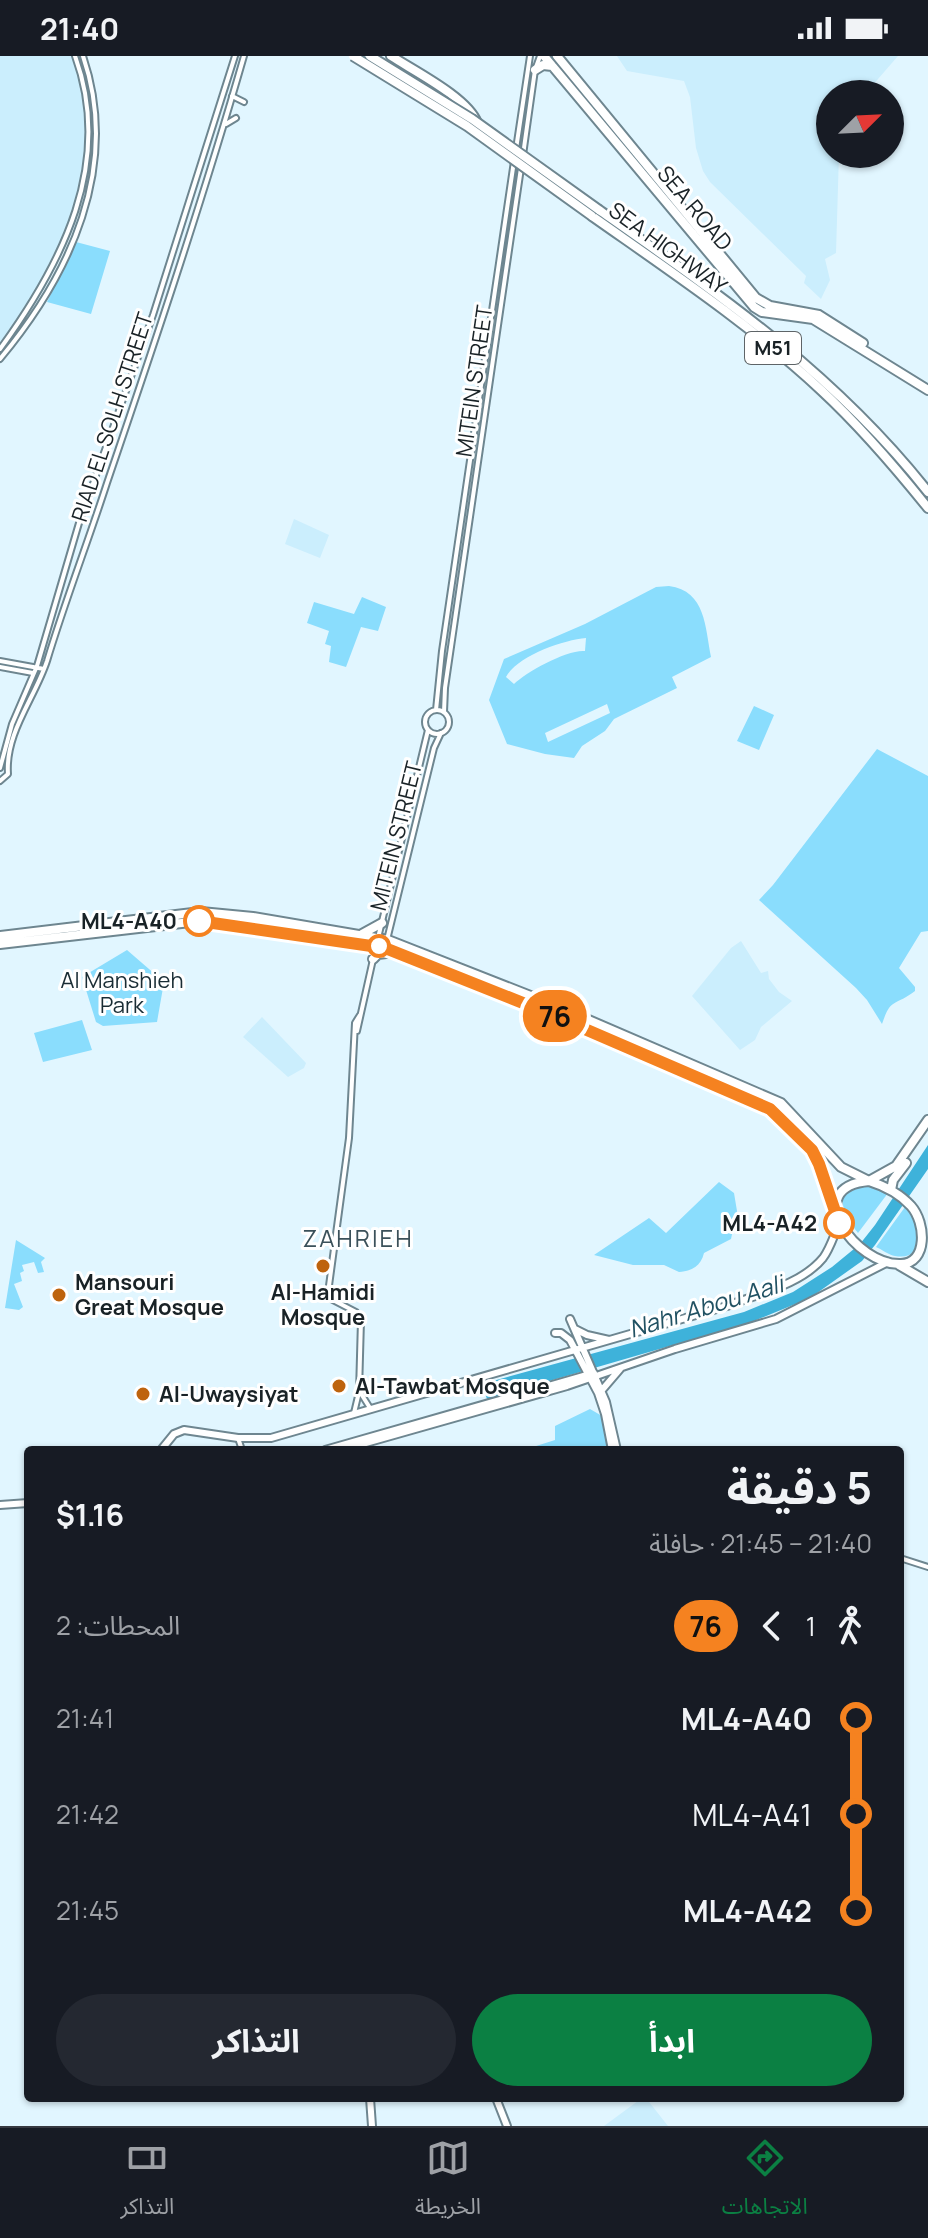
<!DOCTYPE html>
<html lang="ar">
<meta charset="utf-8">
<style>
:root{--surface:#171b24;--page:#242831;--text:#f1f3f6;--muted:#9ea1a6;--line:#363941;--accent:#0b8043}
body{margin:0;font-family:Manrope,"Noto Sans Arabic",sans-serif;background:var(--page);color:var(--text);direction:rtl;height:100vh;display:flex;flex-direction:column;font-size:30px;white-space:nowrap}
*{box-sizing:border-box;margin:0}
p{font-size:26px;color:var(--muted)}
.icon{flex:none;width:44px;height:44px;fill:none;stroke:currentColor;stroke-width:2;stroke-linecap:round;stroke-linejoin:round}
.map{position:relative;flex:1;overflow:hidden;direction:ltr}
.panel{position:absolute;left:24px;top:1390px;width:880px;height:656px;display:flex;flex-direction:column;background:var(--surface);border-radius:8px;box-shadow:0 2px 6px #0004;direction:rtl}
.panel>*{flex:none}
.badge{padding:0 16px;border-radius:26px;font-size:28px;line-height:52px}
.needle{width:52px;rotate:66deg}
.fabs{position:absolute;left:816px;top:24px;display:grid;gap:16px}
.fabs a{display:grid;place-items:center;width:88px;height:88px;border-radius:50%;background:var(--surface);box-shadow:0 2px 6px #0004;font-size:40px}
.map>.badge{position:absolute;translate:-50% -50%;box-shadow:0 0 0 4px #fff}
.legs{display:flex;align-items:center;gap:12px;height:88px;padding:0 32px;font-size:26px}
.legs p{margin-inline-start:auto}
.head{display:flex;align-items:center;justify-content:space-between;height:136px;padding:0 32px}
h1{font-size:44px;font-weight:700;line-height:60px}
.button{display:flex;gap:16px;margin-top:auto;padding:16px 32px}
.button a{flex:1;height:92px;border-radius:48px;background:var(--accent);color:#fff;font-size:32px;font-weight:700;line-height:92px;text-align:center}
.button a+a{background:var(--page);color:var(--text)}
ul{padding:0 32px;list-style:none}
li{display:flex;align-items:center;gap:28px;height:96px;font-size:30px}
li i{display:grid;place-items:center;width:12px;height:100%;margin:0 10px;background:currentColor}
li i::after{content:'';width:20px;height:20px;margin:-10px;border:6px solid;border-radius:50%;background:var(--surface)}
li p{margin-inline-start:auto}
li:first-child i{background:linear-gradient(#0000 50%,currentColor 0)}
li:last-child i{background:linear-gradient(currentColor 50%,#0000 0)}
.status{display:flex;justify-content:space-between;align-items:center;height:56px;padding:0 40px;background:var(--surface);direction:ltr}
.status svg{height:22px;fill:currentColor}
.tabs{display:flex;justify-content:space-around;align-items:center;height:112px;border-top:2px solid var(--line);background:var(--surface);font-size:22px;color:var(--muted)}
.tabs a{display:grid;justify-items:center;gap:4px}
.tabs .selected{color:var(--accent)}
.map>svg:first-child{display:block}
.built{fill:#cbeefd}
.green{fill:#8addfd;fill-rule:evenodd}
.water{fill:#3eb2da}
.lines{fill:none;stroke-linecap:round;stroke-linejoin:round}
.minor-casing{stroke:#6e8690;stroke-width:8}
.major-casing{stroke:#6e8690;stroke-width:10}
.highway-casing{stroke:#6e8690;stroke-width:12}
.minor{stroke:#fff;stroke-width:4}
.major{stroke:#fff;stroke-width:6}
.highway{stroke:#fff;stroke-width:8}
.highway-bridge-casing{stroke:#6e8690;stroke-width:12;stroke-linecap:butt}
.highway-bridge{stroke:#fff;stroke-width:8}
.line-1-casing{stroke:#fff;stroke-width:18}
.line-1{stroke:#f58220;stroke-width:12}
.stop-1-dot{fill:#fff;stroke:#f58220;stroke-width:4}
.poi-dot{fill:#be630d;stroke:#fff;stroke-width:3}
.labels{text-anchor:middle;stroke-width:6;stroke-linejoin:round;paint-order:stroke}
.shield{fill:#fff;stroke:#5e6467;stroke-width:2}
.shield-label{font-size:20px;font-weight:bold;fill:#192226}
.street-label{font-size:22px;fill:#192226;stroke:#fff}
.stop-label{font-size:22px;font-weight:bold;fill:#192226;stroke:#fff;text-anchor:end}
.park-label{font-size:22px;fill:#192c34;stroke:#fff}
.poi-label{font-size:22px;font-weight:bold;fill:#192226;stroke:#fff;text-anchor:start}
.neighbourhood-label{font-size:24px;letter-spacing:2px;fill:#3b515a;stroke:#fff}
.water-label{font-size:24px;font-style:italic;fill:#215162;stroke:#fff}
</style>
<div class="status"><b>21:40</b><svg viewBox="0 0 49 12"><path d="M0 12V9h3v3zM5 12V6h3v6zM10 12V3h3v9zM15 12V0h3v12zM26 1h20v11H26zM47 4h2v5h-2z"/></svg></div>
<div class="map">
<svg width="928" height="2070" viewBox="0 0 928 2070">
<rect width="100%" height="100%" fill="#e1f6ff"/>
<path class="built" d="M 0,0 L 77,0 L 84,25 L 88,78 L 81,135 L 65,186 L 35,246 L 0,298 Z
M 617,0 L 898,0 L 865,38 L 830,38 L 830,98 L 839,98 L 836,197 L 825,203 L 830,224 L 821,243 L 804,227 L 806,220 L 710,126 L 703,115 L 696,92 L 690,41 L 684,25 L 627,15 Z
M 294,463 L 329,479 L 320,502 L 285,488 Z
M 741,885 L 761,917 L 768,915 L 769,923 L 779,936 L 792,945 L 761,971 L 755,984 L 740,994 L 692,940 L 731,892 Z
M 262,961 L 306,1007 L 304,1012 L 288,1021 L 243,981 Z
M 642,2042 L 646,2042 L 668,2070 L 604,2070 Z"/>
<path class="green" d="M 76,186 L 110,195 L 91,258 L 47,246 Z
M 669,530 C 706,535 705,571 711,601 L 672,621 L 677,632 L 614,663 L 605,675 L 582,690 L 574,702 L 545,698 L 507,688 L 489,644 L 504,603 L 585,568 L 656,531 ZM 586,582 L 585,595 C 568,593 526,616 514,628 L 506,621 C 517,600 563,584 586,582 ZM 607,648 L 610,657 L 548,686 L 545,677 Z
M 362,541 L 386,551 L 378,575 L 361,571 L 346,611 L 329,606 L 331,590 L 325,588 L 329,575 L 307,567 L 314,546 L 354,558 Z
M 754,650 L 774,659 L 759,694 L 737,685 Z
M 877,693 L 928,720 L 928,875 L 921,876 L 899,912 L 915,931 L 915,935 C 894,951 891,941 882,968 L 867,944 L 856,932 L 759,844 L 773,829 Z
M 127,894 L 164,926 L 157,966 L 103,970 L 96,966 L 82,921 Z
M 82,964 L 92,994 L 43,1006 L 34,977 Z
M 719,1126 L 734,1137 L 737,1155 L 731,1183 L 704,1197 C 701,1210 692,1215 679,1216 L 664,1209 L 633,1209 L 594,1199 L 649,1162 L 666,1177 Z
M 866,1130 L 888,1137 L 858,1177 C 843,1158 830,1133 866,1130 Z
M 905,1151 C 919,1166 927,1206 895,1200 C 889,1199 881,1193 876,1191 Z
M 16,1184 L 45,1202 L 41,1206 L 44,1216 L 38,1217 L 34,1206 L 22,1209 L 24,1215 L 20,1217 L 22,1225 L 14,1228 L 23,1251 L 19,1254 L 5,1252 Z
M 590,1353 L 602,1360 L 609,1394 L 532,1394 L 533,1391 L 555,1384 L 555,1370 Z"/>
<path class="water" d="M 928,1089 L 928,1113 L 875,1189 L 862,1205 L 810,1242 L 749,1267 L 487,1343 L 482,1328 L 744,1256 L 793,1236 L 832,1211 L 860,1188 L 875,1169 Z"/>
<g class="lines">
<defs>
<path id="minor" d="M 232,40 L 244,46
M 226,68 L 236,62
M 516,93 L 530,0
M 523,99 L 535,14 L 540,0
M 0,293 C 62,208 114,107 75,0
M 0,303 C 70,219 121,111 83,0
M 0,605 L 44,613
M 0,611 L 33,617
M425 666a12 12 0 1 1 24 0a12 12 0 1 1-24 0Z
M 436,654 L 442,595 L 514,105
M 444,656 L 445,632 L 521,112
M 0,712 L 12,668 L 37,610 L 79,467 L 153,259 L 235,0
M 0,725 L 8,718 C 5,677 35,642 47,605 C 65,545 88,486 107,427 C 155,286 203,143 244,0
M 378,882 L 428,674
M 385,892 L 434,692 L 441,677
M 357,975 L 376,890
M 360,1336 L 370,1352
M 354,1357 L 359,1336 L 361,1264 L 356,1256 L 329,1242 L 328,1237 L 349,1082 L 355,967 L 360,959
M 238,1382 L 242,1394
M 900,1502 L 928,1511"/>
<path id="major" d="M 570,1263 L 606,1346 L 617,1394
M 575,1273 L 587,1279 L 609,1284
M 555,1277 L 561,1277 L 570,1284 L 598,1337 L 605,1358 L 612,1394
M 602,1334 L 620,1313
M 161,1394 L 174,1378 L 184,1374 L 238,1382 L 271,1382 L 727,1250 C 757,1238 801,1229 823,1202 C 830,1193 834,1179 839,1168
M 325,1394 L 594,1317
M 341,1394 L 567,1330 L 675,1293 L 776,1263 L 888,1206
M 0,1449 L 28,1447
M 370,2042 L 372,2070
M 496,2042 L 507,2070"/>
<path id="highway" d="M 391,0 C 414,15 468,42 477,67
M 544,0 L 754,251 L 762,256 L 813,263 L 928,334
M 557,0 L 756,242 L 770,250 L 819,259 L 863,287
M 535,14 L 543,9 L 552,10
M 599,154 C 720,239 835,318 928,436
M 592,160 C 670,215 751,269 821,334 C 860,370 895,411 928,452
M 362,878 L 382,867
M 0,880 L 201,856 L 253,861 L 388,884 L 556,950 L 781,1047 L 841,1111 L 869,1125 L 896,1110 L 928,1064
M 0,888 L 199,865 L 385,892 L 543,955 L 770,1053 L 812,1094 L 837,1155
M 373,903 L 378,898 L 394,896
M 869,1125 C 885,1130 900,1138 911,1150 C 926,1167 928,1207 901,1208 C 856,1210 799,1131 869,1125 Z
M 891,1134 L 893,1124 L 906,1107
M 899,1209 L 928,1226"/>
</defs>
<use href="#minor" class="minor-casing"/>
<use href="#major" class="major-casing"/>
<use href="#highway" class="highway-casing"/>
<use href="#minor" class="minor"/>
<use href="#major" class="major"/>
<use href="#highway" class="highway"/>
<defs>
<path id="highway-bridge" d="M 353,0 L 467,70 L 592,160
M 370,0 L 472,63 L 599,154"/>
</defs>
<use href="#highway-bridge" class="highway-bridge-casing"/>
<use href="#highway-bridge" class="highway-bridge"/>
</g>
<g class="lines">
<defs>
<path id="line-1" d="M 199,865 L 385,892 L 543,955 L 770,1053 L 812,1094 L 819,1108 L 839,1167"/>
</defs>
<use href="#line-1" class="line-1-casing"/>
<use href="#line-1" class="line-1"/>
</g>
<g class="stop-1-dot">
<circle cx="199" cy="865" r="14"/>
<circle cx="379" cy="890" r="10"/>
<circle cx="839" cy="1167" r="14"/>
</g>
<g class="poi-dot">
<circle cx="323" cy="1210" r="8"/>
<circle cx="59" cy="1239" r="8"/>
<circle cx="339" cy="1330" r="8"/>
<circle cx="143" cy="1338" r="8"/>
</g>
<g class="labels">
<rect class="shield" x="745" y="276" width="56" height="32" rx="6"/>
<g class="shield-label">
<text x="773" y="299">M51</text>
</g>
<g class="street-label">
<text transform="translate(695 152) rotate(50)" y="8">SEA ROAD</text>
<text transform="translate(668 192) rotate(36)" y="8">SEA HIGHWAY</text>
<text transform="translate(474 325) rotate(-82)" y="8">MITEIN STREET</text>
<text transform="translate(112 361) rotate(-72)" y="8">RIAD EL SOLH STREET</text>
<text transform="translate(396 780) rotate(-76)" y="8">MITEIN STREET</text>
</g>
<g class="stop-label">
<text x="177" y="873">ML4-A40</text>
<text x="817" y="1175">ML4-A42</text>
</g>
<g class="park-label">
<text x="122" y="932">Al Manshieh<tspan x="122" dy="25">Park</tspan></text>
</g>
<g class="poi-label">
<text x="75" y="1234">Mansouri<tspan x="75" dy="25">Great Mosque</tspan></text>
<text x="323" y="1244" text-anchor="middle">Al-Hamidi<tspan x="323" dy="25">Mosque</tspan></text>
<text x="355" y="1338">Al-Tawbat Mosque</text>
<text x="159" y="1346">Al-Uwaysiyat</text>
</g>
<g class="neighbourhood-label">
<text x="358" y="1191">ZAHRIEH</text>
</g>
<g class="water-label">
<text transform="translate(706 1251) rotate(-17)" y="8">Nahr Abou Aali</text>
</g>
</g>
</svg>
<div class="fabs">
<a><svg class="needle" viewBox="-14 -14 28 28"><path d="M0-13l5 13h-10z" fill="#e53935"/><path d="M0 13l5-13h-10z" fill="#9ea1a6"/></svg></a>
</div>
<b class="badge" style="left:555px;top:960px;background:#f58220;color:#111">76</b>
<section class="panel">
<div class="head"><div><h1>5 دقيقة</h1><p>21:40 – 21:45 · حافلة</p></div><b>$1.16</b></div>
<div class="legs"><svg class="icon" aria-label="walk" viewBox="0 0 24 24"><circle cx="13" cy="4" r="2"/><path d="M13 8l-2 6 4 7M11 14l-3 7M7 12l3-4h3l4 4"/></svg>1<svg class="icon" aria-label="back" viewBox="0 0 24 24"><path d="M15 5l-7 7 7 7"/></svg><b class="badge" style="background:#f58220;color:#111">76</b><p>المحطات: 2</p></div>
<ul>
<li><i style="color:#f58220"></i><b>ML4-A40</b><p>21:41</p></li>
<li><i style="color:#f58220"></i><span>ML4-A41</span><p>21:42</p></li>
<li><i style="color:#f58220"></i><b>ML4-A42</b><p>21:45</p></li>
</ul>
<div class="button"><a>ابدأ</a><a>التذاكر</a></div>
</section>
</div>
<nav class="tabs">
<a class="selected"><svg class="icon" aria-label="directions" viewBox="0 0 24 24"><path d="M12 3l9 9-9 9-9-9zM9 14v-3h6M13 9l2 2-2 2"/></svg>الاتجاهات</a>
<a><svg class="icon" aria-label="map" viewBox="0 0 24 24"><path d="M3 6l6-2 6 2 6-2v14l-6 2-6-2-6 2zM9 4v14M15 6v14"/></svg>الخريطة</a>
<a><svg class="icon" aria-label="tickets" viewBox="0 0 24 24"><path d="M3 7h18v10H3zM15 7v10"/></svg>التذاكر</a>
</nav>
